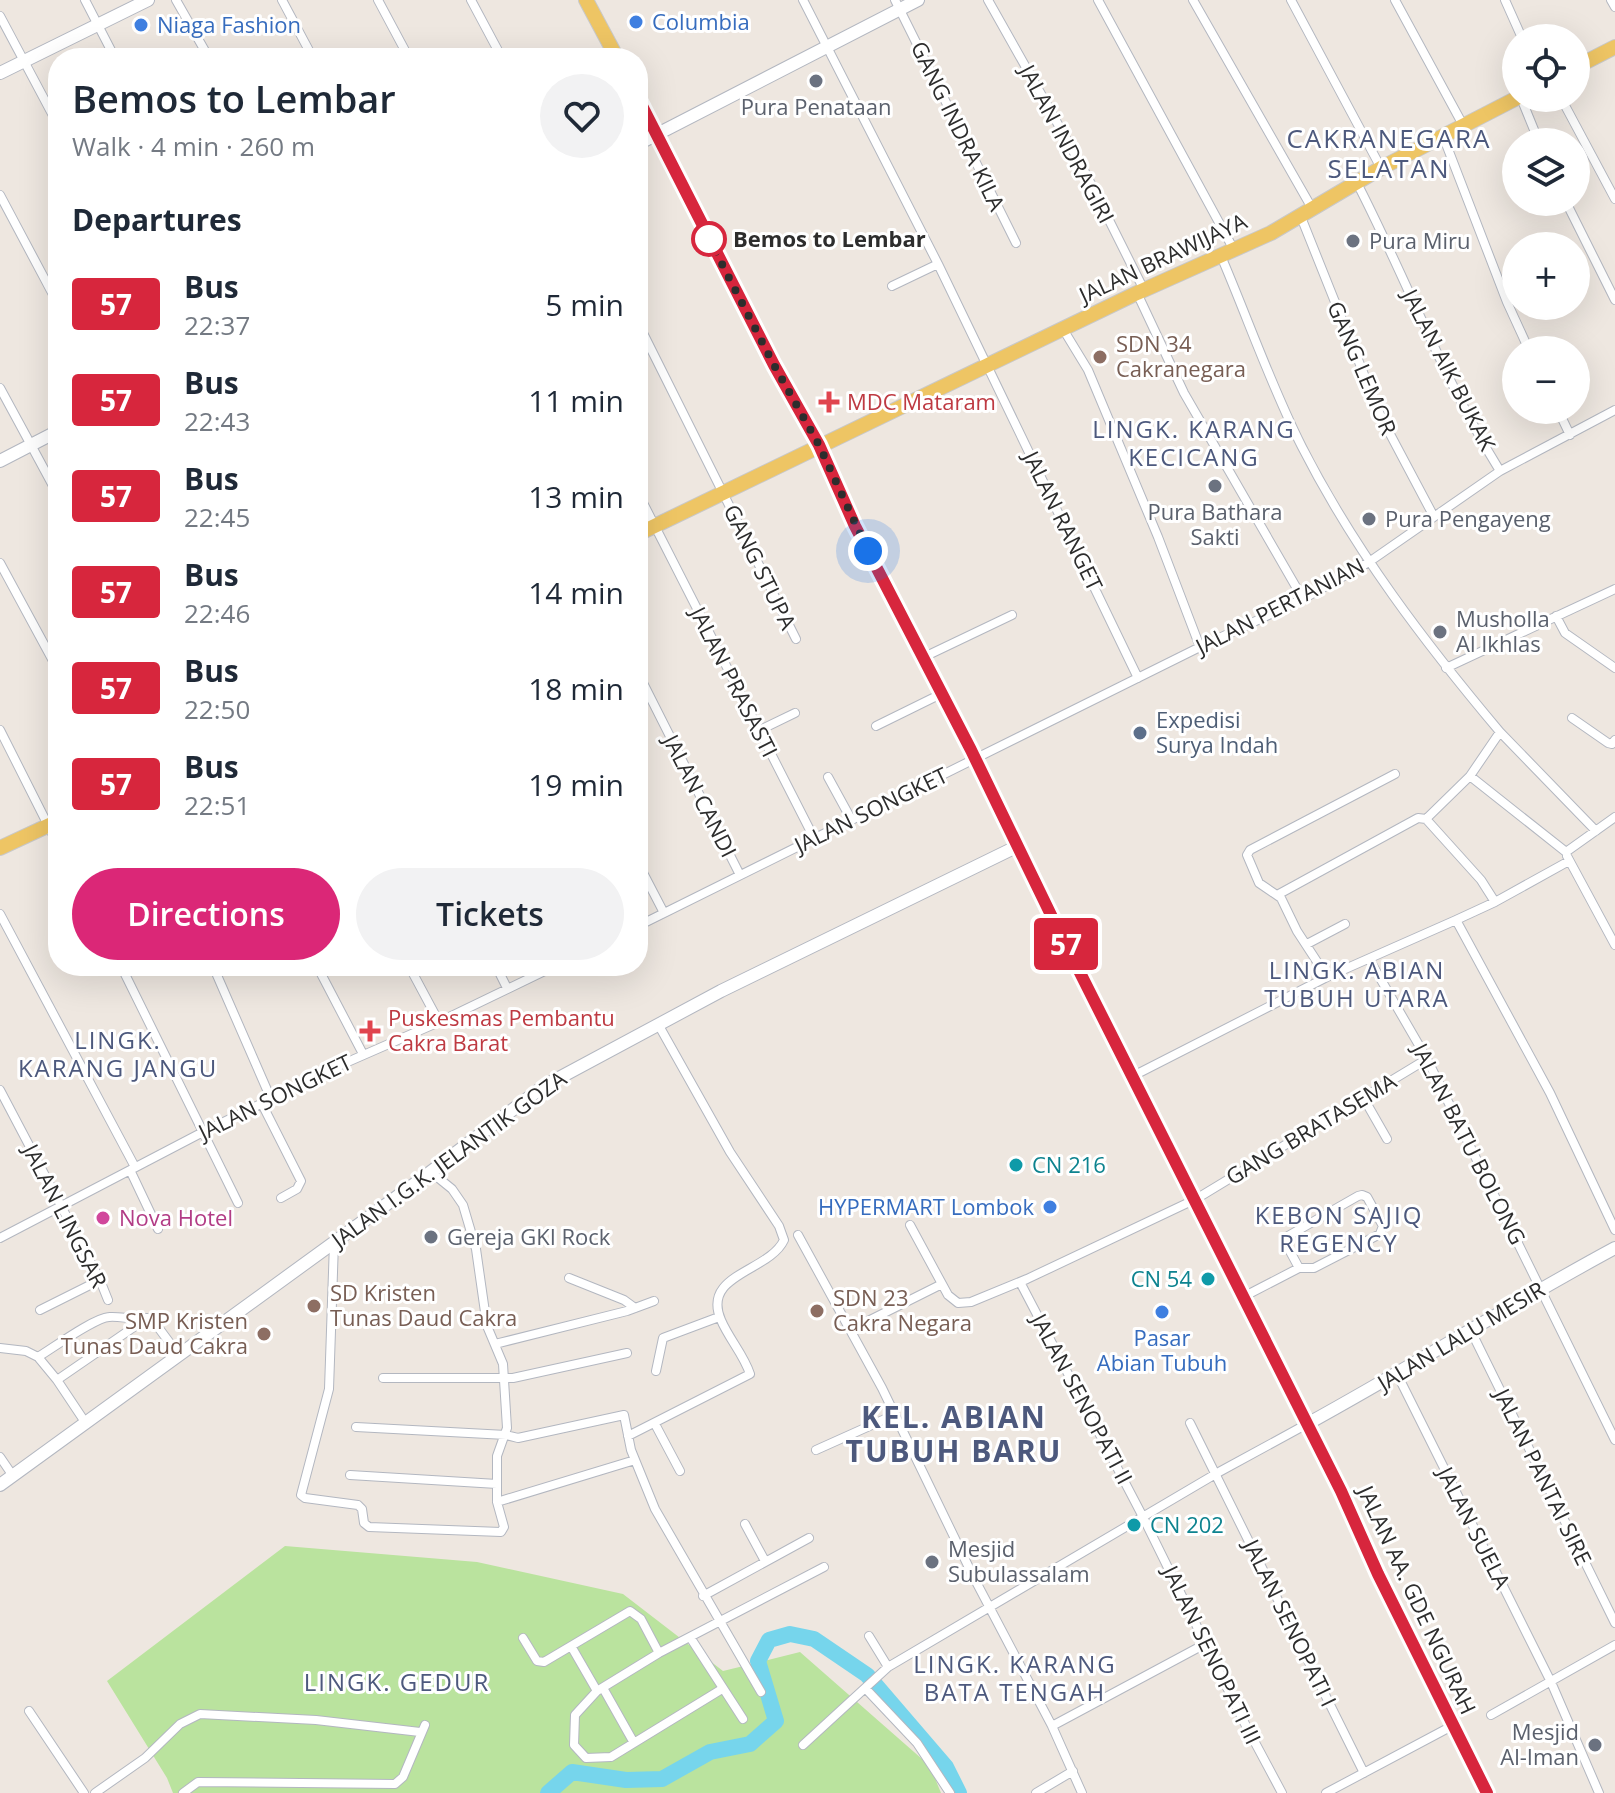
<!DOCTYPE html>
<meta charset="utf-8">
<style>
:root{--surface:#fff;--page:#f2f2f3;--text:#1f2937;--muted:#747a83;--accent:#db2777}
body{margin:0;font-family:"Open Sans",sans-serif;background:var(--page);color:var(--text);height:100vh;display:flex;flex-direction:column;font-size:30px;white-space:nowrap}
*{box-sizing:border-box;margin:0}
p{font-size:26px;color:var(--muted)}
.icon{flex:none;width:44px;height:44px;fill:none;stroke:currentColor;stroke-width:2;stroke-linecap:round;stroke-linejoin:round}
.map{position:relative;flex:1;overflow:hidden}
.panel{position:absolute;left:48px;top:48px;width:600px;height:928px;display:flex;flex-direction:column;background:var(--surface);border-radius:32px;box-shadow:0 8px 32px #0002}
.panel>*{flex:none}
.badge{padding:0 16px;border-radius:6px;font-size:28px;line-height:52px}
.controls{position:absolute;left:1502px;top:24px;display:grid;gap:16px}
.controls a{display:grid;place-items:center;width:88px;height:88px;border-radius:50%;background:var(--surface);box-shadow:0 8px 32px #0002;font-size:40px}
.you{position:absolute;width:40px;height:40px;margin:-20px;border:6px solid #fff;border-radius:50%;background:#1a73e8;box-shadow:0 0 0 12px #1a73e833}
.map>.badge{position:absolute;translate:-50% -50%;box-shadow:0 0 0 4px #fff}
h2{padding:0 24px;font-size:30px;line-height:72px}
.round{display:grid;place-items:center;flex:none;width:84px;height:84px;border-radius:42px;background:var(--page)}
.headline{display:flex;align-items:center;justify-content:space-between;height:136px;padding:0 24px}
h1{font-size:38px;font-weight:600;line-height:60px}
.button{display:flex;gap:16px;margin-top:auto;padding:16px 24px}
.button a{flex:1;height:92px;border-radius:48px;background:var(--accent);color:#fff;font-size:32px;font-weight:600;line-height:92px;text-align:center}
.button a+a{background:var(--page);color:var(--text)}
ul{padding:0;list-style:none}
li{display:flex;align-items:center;gap:24px;height:96px;padding:0 24px}
li div{flex:1}
li b{display:block;font-size:30px}
li em{font-style:normal}
li .badge{min-width:88px;font-weight:700;text-align:center}
.map>svg:first-child{display:block}
.green{fill:#bae39e}
.lines{fill:none;stroke-linecap:round;stroke-linejoin:round}
.river{stroke:#76d5ec;stroke-width:16}
.street-casing{stroke:#b3b7c0;stroke-width:10}
.secondary-casing{stroke:#b3b7c0;stroke-width:14}
.primary-casing{stroke:#c8c8c8;stroke-width:16}
.street{stroke:#fff;stroke-width:8}
.secondary{stroke:#fff;stroke-width:12}
.primary{stroke:#eec564;stroke-width:14}
.line-casing{stroke:#fff;stroke-width:18}
.line{stroke:#d7263d;stroke-width:12}
.walk{stroke:#2d2d2d;stroke-width:8;stroke-dasharray:0 14.4}
.shop-dot{fill:#3f7fe0;stroke:#fff;stroke-width:3}
.worship-dot{fill:#6b7280;stroke:#fff;stroke-width:3}
.stop-dot{fill:#fff;stroke:#d7263d;stroke-width:4}
.education-dot{fill:#8d6e63;stroke:#fff;stroke-width:3}
.health-dot{fill:#e0444e;stroke:#fff;stroke-width:3}
.service-dot{fill:#5c6f8a;stroke:#fff;stroke-width:3}
.culture-dot{fill:#0f9aa8;stroke:#fff;stroke-width:3}
.hotel-dot{fill:#d1479c;stroke:#fff;stroke-width:3}
.labels{text-anchor:middle;stroke-width:6;stroke-linejoin:round;paint-order:stroke}
.shop-label{font-size:22px;fill:#366cbe;stroke:#fff;text-anchor:start}
.worship-label{font-size:22px;fill:#5b616d;stroke:#fff;text-anchor:start}
.street-label{font-size:22px;fill:#2d2d2d;stroke:#fff}
.stop-label{font-size:22px;font-weight:bold;fill:#2d2d2d;stroke:#fff;text-anchor:start}
.education-label{font-size:22px;fill:#785e54;stroke:#fff;text-anchor:start}
.health-label{font-size:22px;fill:#be3a42;stroke:#fff;text-anchor:start}
.service-label{font-size:22px;fill:#4e5e75;stroke:#fff;text-anchor:start}
.culture-label{font-size:22px;fill:#0d838f;stroke:#fff;text-anchor:start}
.hotel-label{font-size:22px;fill:#b23c85;stroke:#fff;text-anchor:start}
.neighbourhood-label{font-size:24px;letter-spacing:2px;fill:#4d597d;stroke:#fff}
.quarter-label{font-size:26px;letter-spacing:2px;fill:#4d597d;stroke:#fff}
.district-label{font-size:30px;font-weight:bold;letter-spacing:2px;fill:#4d597d;stroke:#fff}
</style>
<div class="map">
<svg width="1615" height="1793" viewBox="0 0 1615 1793">
<rect width="100%" height="100%" fill="#eee7e0"/>
<path class="green" d="M 285,1546 L 477,1562 L 623,1594 L 723,1671 L 800,1652 L 930,1766 L 941,1793 L 173,1793 L 167,1778 L 107,1681 Z"/>
<g class="lines">
<path class="river" d="M 548,1793 L 572,1772 L 626,1780 L 662,1779 L 710,1752 L 750,1744 L 776,1721 L 758,1661 L 769,1640 L 790,1634 L 814,1639 L 867,1675 L 946,1767 L 959,1793"/>
<defs>
<path id="street" d="M 85,0 L 115,58
M 176,0 L 209,58
M 282,0 L 313,58
M 378,0 L 409,58
M 471,0 L 502,58
M 803,0 L 938,264 L 1138,678
M 895,0 L 1016,243
M 988,0 L 1086,174 L 1144,290
M 1098,0 L 1234,250
M 1193,0 L 1313,210
M 1291,0 L 1381,168
M 1395,0 L 1463,125
M 1505,0 L 1522,38
M 1611,0 L 1615,7
M 0,16 L 58,125
M 1521,98 L 1539,142
M 1561,98 L 1615,199
M 1443,136 L 1507,302 L 1529,350
M 1357,183 C 1406,278 1443,379 1500,471
M 0,195 L 58,304
M 1566,202 L 1615,300
M 1301,217 L 1381,417 L 1433,515
M 1221,256 C 1248,319 1271,386 1302,447 C 1355,551 1425,643 1500,732 L 1470,776 L 1566,852
M 892,286 L 938,264
M 1137,293 L 1184,393 L 1303,599
M 638,323 L 796,639
M 1063,329 L 1088,370 L 1158,537 L 1200,647
M 0,388 L 31,445
M 1558,410 L 1570,435
M 31,445 L 58,495
M 638,493 L 814,838
M 0,563 L 58,670
M 1556,616 L 1565,633 L 1615,668
M 922,658 L 1012,615
M 1446,668 L 1615,589
M 638,673 L 740,875
M 1572,718 L 1608,743 L 1612,744 L 1615,740
M 876,726 L 941,694
M 0,730 L 58,845
M 758,731 L 795,713
M 1500,732 L 1596,831
M 828,777 L 851,819
M 1426,819 L 1481,880 L 1495,902
M 1426,819 L 1470,776
M 1566,852 L 1615,817
M 1567,856 L 1615,945
M 638,863 L 664,913
M 1279,894 L 1418,818 L 1426,819
M 0,914 L 135,1167
M 1456,920 L 1495,902 L 1569,861
M 638,926 L 1200,647 L 1303,599 L 1369,562 L 1500,471 L 1615,410
M 1307,944 L 1345,924
M 1369,959 L 1427,1059 L 1615,1440
M 121,966 L 238,1203
M 213,966 L 271,1099
M 317,966 L 363,1054
M 409,966 L 439,1022
M 496,966 L 507,988
M 1327,977 L 1297,931 L 1281,898 L 1259,883 L 1247,855 L 1250,850 L 1395,774
M 1133,1076 L 1327,977 L 1456,920 L 1550,1093 L 1615,1230
M 0,1090 L 100,1280 L 108,1300
M 1363,1097 L 1387,1139
M 262,1104 L 301,1181 L 297,1189 L 281,1198
M 130,1170 L 158,1229
M 910,1225 L 948,1295 L 958,1303 L 971,1302 L 1027,1279 L 1196,1199 L 1427,1059
M 798,1235 L 882,1388 L 973,1576 L 1052,1726 L 1082,1793
M 0,1238 L 203,1132 L 343,1064 L 439,1022 L 555,966
M 334,1243 L 329,1389 L 301,1495 L 305,1498 L 358,1505 L 362,1509 L 364,1523 L 369,1527 L 501,1532 L 504,1527 L 497,1502 L 497,1456 L 507,1428 L 503,1364 L 487,1326 L 476,1249 L 463,1205 L 452,1189 L 431,1172
M 569,1278 L 624,1300 L 635,1308
M 1020,1282 L 1143,1517 L 1244,1722 L 1282,1793
M 1243,1297 L 1299,1268 L 1314,1268 L 1380,1234 L 1383,1226 L 1367,1197 L 1362,1195 L 1358,1196 L 1288,1236 L 1285,1242 L 1299,1268
M 40,1310 L 100,1280
M 850,1330 L 942,1284
M 1471,1331 L 1615,1623
M 495,1344 L 627,1311 L 654,1301
M 0,1348 L 26,1351 L 38,1357 L 57,1380
M 38,1357 C 53,1348 94,1318 109,1317 C 120,1316 133,1320 147,1318
M 656,1371 L 663,1338 L 719,1317
M 1397,1374 L 1551,1682 L 1599,1793
M 383,1378 L 513,1378 L 627,1353
M 85,1422 L 57,1380 L 147,1318 L 155,1323 L 178,1354
M 1190,1423 L 1364,1773
M 655,1424 L 680,1471
M 356,1427 L 506,1435 L 518,1438 L 624,1415 L 631,1450 L 655,1509 L 761,1692
M 628,1436 L 750,1374 C 744,1355 729,1339 721,1320 C 701,1274 769,1272 784,1240 L 779,1226 L 730,1152 L 658,1024
M 816,1450 L 894,1415
M 0,1457 L 13,1476
M 350,1475 L 497,1484
M 497,1502 L 635,1460
M 745,1524 L 765,1561
M 703,1596 L 809,1538
M 869,1636 L 888,1667
M 690,1637 L 743,1719
M 523,1638 L 537,1661 L 544,1662 L 630,1611 L 641,1619 L 659,1653
M 571,1646 L 597,1691
M 603,1688 L 634,1743
M 722,1689 L 611,1757 L 586,1758 L 574,1745 L 575,1715 L 597,1691 L 659,1653 L 824,1567
M 866,1689 L 917,1743 L 950,1793
M 29,1711 L 84,1793
M 1491,1715 L 1615,1645
M 1052,1726 L 1205,1644
M 803,1745 L 888,1667 L 1219,1472 L 1307,1424
M 95,1793 L 145,1758 L 180,1724 L 200,1714 L 316,1720 L 420,1732
M 183,1793 L 198,1782 L 395,1784 L 403,1777 L 425,1725
M 1036,1793 L 1073,1771
M 1326,1793 L 1452,1726"/>
<path id="secondary" d="M 0,73 L 148,0
M 638,144 L 918,0
M 0,461 L 58,431
M 1307,1424 C 1411,1367 1511,1304 1615,1248
M 0,1485 L 420,1180 L 544,1086 L 721,991 L 1018,846"/>
<path id="primary" d="M 586,0 L 617,58
M 1576,67 L 1615,47
M 638,98 L 774,365 L 819,445 L 855,526 L 971,750 L 1052,917 L 1341,1491 L 1378,1574 L 1487,1793
M 638,534 L 1137,293 L 1271,233 L 1381,168 L 1517,98
M 0,848 L 58,821"/>
</defs>
<use href="#street" class="street-casing"/>
<use href="#secondary" class="secondary-casing"/>
<use href="#primary" class="primary-casing"/>
<use href="#street" class="street"/>
<use href="#secondary" class="secondary"/>
<use href="#primary" class="primary"/>
</g>
<g class="lines">
<defs>
<path id="line" d="M 638,98 L 774,365 L 819,445 L 855,526 L 971,750 L 1052,917 L 1341,1491 L 1378,1574 L 1487,1793"/>
</defs>
<use href="#line" class="line-casing"/>
<use href="#line" class="line"/>
<path class="walk" d="M 709,239 L 774,365 L 819,445 L 868,551"/>
</g>
<g class="shop-dot">
<circle cx="636" cy="22" r="8"/>
<circle cx="141" cy="25" r="8"/>
<circle cx="1050" cy="1207" r="8"/>
<circle cx="1162" cy="1312" r="8"/>
</g>
<g class="worship-dot">
<circle cx="816" cy="81" r="8"/>
<circle cx="1353" cy="241" r="8"/>
<circle cx="1215" cy="486" r="8"/>
<circle cx="1369" cy="519" r="8"/>
<circle cx="1440" cy="632" r="8"/>
<circle cx="431" cy="1237" r="8"/>
<circle cx="932" cy="1562" r="8"/>
<circle cx="1595" cy="1745" r="8"/>
</g>
<circle class="stop-dot" cx="709" cy="239" r="16"/>
<g class="education-dot">
<circle cx="1100" cy="357" r="8"/>
<circle cx="314" cy="1306" r="8"/>
<circle cx="817" cy="1311" r="8"/>
<circle cx="264" cy="1334" r="8"/>
</g>
<g class="health-dot">
<path d="M825 390h8v8h8v8h-8v8h-8v-8h-8v-8h8z"/>
<path d="M366 1019h8v8h8v8h-8v8h-8v-8h-8v-8h8z"/>
</g>
<circle class="service-dot" cx="1140" cy="733" r="8"/>
<g class="culture-dot">
<circle cx="1016" cy="1165" r="8"/>
<circle cx="1208" cy="1279" r="8"/>
<circle cx="1134" cy="1525" r="8"/>
</g>
<circle class="hotel-dot" cx="103" cy="1218" r="8"/>
<g class="labels">
<g class="shop-label">
<text x="652" y="30">Columbia</text>
<text x="157" y="33">Niaga Fashion</text>
<text x="1034" y="1215" text-anchor="end">HYPERMART Lombok</text>
<text x="1162" y="1346" text-anchor="middle">Pasar<tspan x="1162" dy="25">Abian Tubuh</tspan></text>
</g>
<g class="worship-label">
<text x="816" y="115" text-anchor="middle">Pura Penataan</text>
<text x="1369" y="249">Pura Miru</text>
<text x="1215" y="520" text-anchor="middle">Pura Bathara<tspan x="1215" dy="25">Sakti</tspan></text>
<text x="1385" y="527">Pura Pengayeng</text>
<text x="1456" y="627">Musholla<tspan x="1456" dy="25">Al Ikhlas</tspan></text>
<text x="447" y="1245">Gereja GKI Rock</text>
<text x="948" y="1557">Mesjid<tspan x="948" dy="25">Subulassalam</tspan></text>
<text x="1579" y="1740" text-anchor="end">Mesjid<tspan x="1579" dy="25">Al-Iman</tspan></text>
</g>
<g class="street-label">
<text transform="translate(958 126) rotate(64)" y="8">GANG INDRA KILA</text>
<text transform="translate(1067 144) rotate(62)" y="8">JALAN INDRAGIRI</text>
<text transform="translate(1163 258) rotate(-25)" y="8">JALAN BRAWIJAYA</text>
<text transform="translate(1362 368) rotate(67)" y="8">GANG LEMOR</text>
<text transform="translate(1449 370) rotate(63)" y="8">JALAN AIK BUKAK</text>
<text transform="translate(1063 521) rotate(64)" y="8">JALAN RANGET</text>
<text transform="translate(760 567) rotate(64)" y="8">GANG STUPA</text>
<text transform="translate(1280 606) rotate(-27)" y="8">JALAN PERTANIAN</text>
<text transform="translate(734 682) rotate(63)" y="8">JALAN PRASASTI</text>
<text transform="translate(700 796) rotate(63)" y="8">JALAN CANDI</text>
<text transform="translate(871 810) rotate(-26)" y="8">JALAN SONGKET</text>
<text transform="translate(275 1097) rotate(-26)" y="8">JALAN SONGKET</text>
<text transform="translate(1311 1129) rotate(-31)" y="8">GANG BRATASEMA</text>
<text transform="translate(1469 1144) rotate(63)" y="8">JALAN BATU BOLONG</text>
<text transform="translate(449 1159) rotate(-36)" y="8">JALAN I.G.K. JELANTIK GOZA</text>
<text transform="translate(65 1216) rotate(63)" y="8">JALAN LINGSAR</text>
<text transform="translate(1461 1336) rotate(-31)" y="8">JALAN LALU MESIR</text>
<text transform="translate(1082 1399) rotate(62)" y="8">JALAN SENOPATI II</text>
<text transform="translate(1543 1477) rotate(64)" y="8">JALAN PANTAI SIRE</text>
<text transform="translate(1474 1528) rotate(63)" y="8">JALAN SUELA</text>
<text transform="translate(1417 1600) rotate(65)" y="8">JALAN AA. GDE NGURAH</text>
<text transform="translate(1290 1623) rotate(64)" y="8">JALAN SENOPATI I</text>
<text transform="translate(1212 1655) rotate(64)" y="8">JALAN SENOPATI III</text>
</g>
<g class="stop-label">
<text x="733" y="247">Bemos to Lembar</text>
</g>
<g class="education-label">
<text x="1116" y="352">SDN 34<tspan x="1116" dy="25">Cakranegara</tspan></text>
<text x="330" y="1301">SD Kristen<tspan x="330" dy="25">Tunas Daud Cakra</tspan></text>
<text x="833" y="1306">SDN 23<tspan x="833" dy="25">Cakra Negara</tspan></text>
<text x="248" y="1329" text-anchor="end">SMP Kristen<tspan x="248" dy="25">Tunas Daud Cakra</tspan></text>
</g>
<g class="health-label">
<text x="847" y="410">MDC Mataram</text>
<text x="388" y="1026">Puskesmas Pembantu<tspan x="388" dy="25">Cakra Barat</tspan></text>
</g>
<g class="service-label">
<text x="1156" y="728">Expedisi<tspan x="1156" dy="25">Surya Indah</tspan></text>
</g>
<g class="culture-label">
<text x="1032" y="1173">CN 216</text>
<text x="1192" y="1287" text-anchor="end">CN 54</text>
<text x="1150" y="1533">CN 202</text>
</g>
<g class="hotel-label">
<text x="119" y="1226">Nova Hotel</text>
</g>
<g class="neighbourhood-label">
<text x="1194" y="438">LINGK. KARANG<tspan x="1194" dy="28">KECICANG</tspan></text>
<text x="1357" y="979">LINGK. ABIAN<tspan x="1357" dy="28">TUBUH UTARA</tspan></text>
<text x="118" y="1049">LINGK.<tspan x="118" dy="28">KARANG JANGU</tspan></text>
<text x="1339" y="1224">KEBON SAJIQ<tspan x="1339" dy="28">REGENCY</tspan></text>
<text x="1015" y="1673">LINGK. KARANG<tspan x="1015" dy="28">BATA TENGAH</tspan></text>
<text x="397" y="1691">LINGK. GEDUR</text>
</g>
<g class="quarter-label">
<text x="1389" y="148">CAKRANEGARA<tspan x="1389" dy="30">SELATAN</tspan></text>
</g>
<g class="district-label">
<text x="954" y="1428">KEL. ABIAN<tspan x="954" dy="34">TUBUH BARU</tspan></text>
</g>
</g>
</svg>
<div class="controls">
<a><svg class="icon" aria-label="locate" viewBox="0 0 24 24"><circle cx="12" cy="12" r="6"/><path d="M12 2v4M12 18v4M2 12h4M18 12h4"/></svg></a>
<a><svg class="icon" aria-label="layers" viewBox="0 0 24 24"><path d="M12 4l9 5-9 5-9-5zM3 14l9 5 9-5"/></svg></a>
<a>+</a>
<a>−</a>
</div>
<div class="you" style="left:868px;top:551px"></div>
<b class="badge" style="left:1066px;top:944px;background:#d7263d;color:#fff">57</b>
<section class="panel">
<div class="headline"><div><h1>Bemos to Lembar</h1><p>Walk · 4 min · 260 m</p></div><a class="round"><svg class="icon" aria-label="heart" viewBox="0 0 24 24"><path d="M12 20l-8-8c-3-5 5-10 8-4 3-6 11-1 8 4z"/></svg></a></div>
<h2>Departures</h2>
<ul>
<li><span class="badge" style="background:#d7263d;color:#fff">57</span><div><b>Bus</b><p>22:37</p></div><em>5 min</em></li>
<li><span class="badge" style="background:#d7263d;color:#fff">57</span><div><b>Bus</b><p>22:43</p></div><em>11 min</em></li>
<li><span class="badge" style="background:#d7263d;color:#fff">57</span><div><b>Bus</b><p>22:45</p></div><em>13 min</em></li>
<li><span class="badge" style="background:#d7263d;color:#fff">57</span><div><b>Bus</b><p>22:46</p></div><em>14 min</em></li>
<li><span class="badge" style="background:#d7263d;color:#fff">57</span><div><b>Bus</b><p>22:50</p></div><em>18 min</em></li>
<li><span class="badge" style="background:#d7263d;color:#fff">57</span><div><b>Bus</b><p>22:51</p></div><em>19 min</em></li>
</ul>
<div class="button"><a>Directions</a><a>Tickets</a></div>
</section>
</div>
